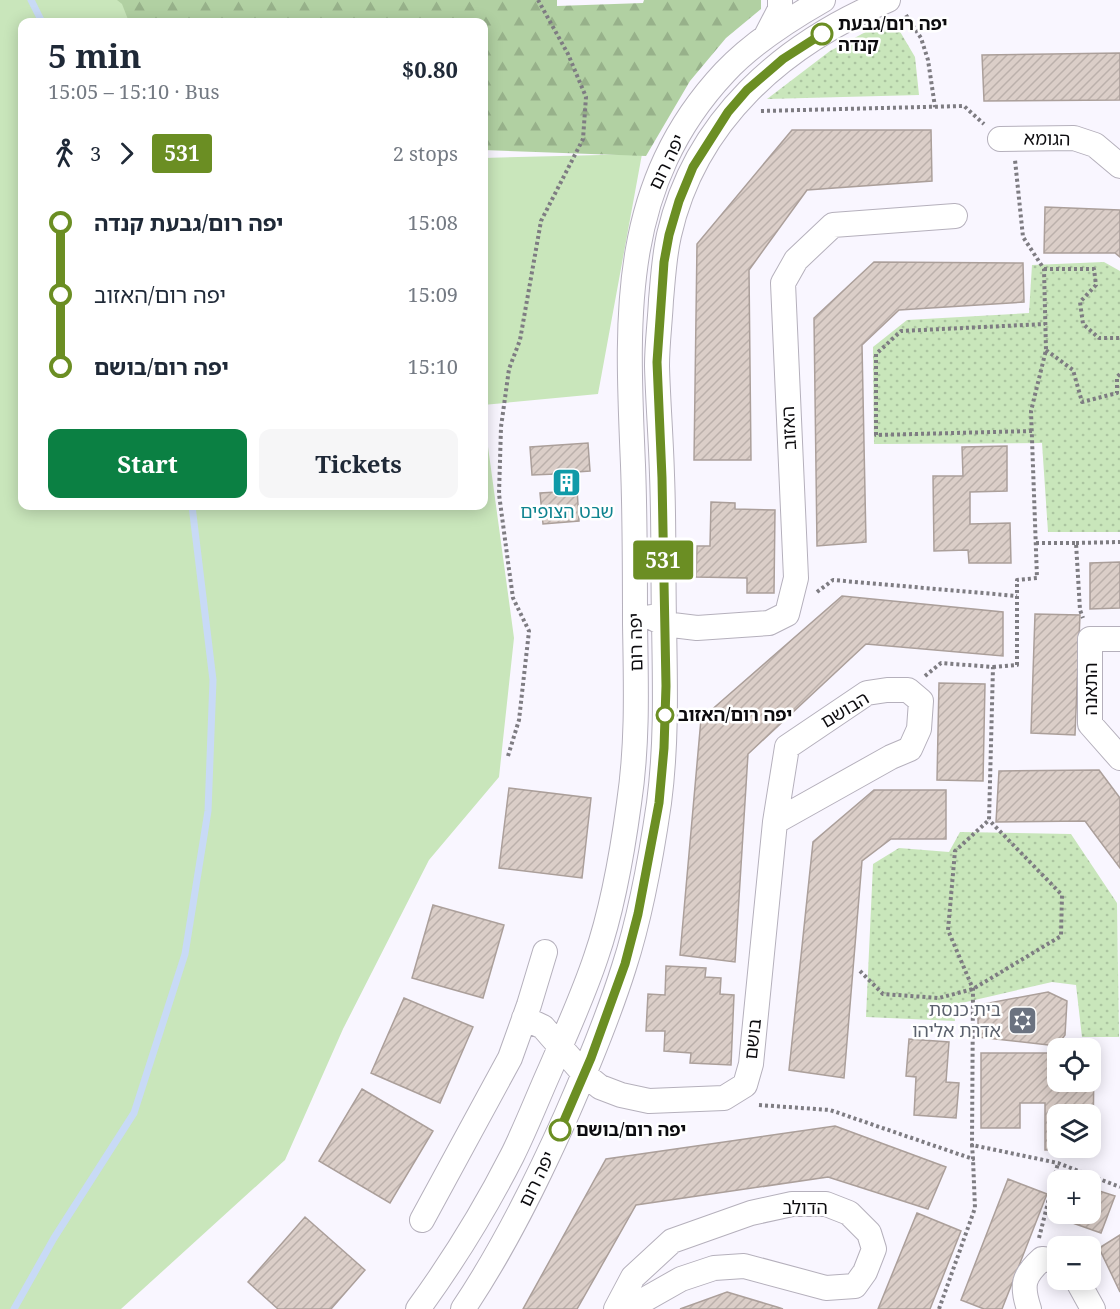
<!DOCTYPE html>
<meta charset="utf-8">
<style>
:root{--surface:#fff;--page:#f6f6f7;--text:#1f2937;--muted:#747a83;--accent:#0b8043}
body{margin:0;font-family:"Noto Serif","Noto Sans Hebrew",serif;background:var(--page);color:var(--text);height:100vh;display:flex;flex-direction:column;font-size:22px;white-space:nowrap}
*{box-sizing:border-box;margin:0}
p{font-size:20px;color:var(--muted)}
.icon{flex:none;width:33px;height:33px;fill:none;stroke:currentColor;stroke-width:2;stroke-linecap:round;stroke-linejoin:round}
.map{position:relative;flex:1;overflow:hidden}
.details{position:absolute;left:18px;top:18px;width:470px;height:492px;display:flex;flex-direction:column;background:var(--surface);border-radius:12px;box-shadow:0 3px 15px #0003}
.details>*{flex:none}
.badge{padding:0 12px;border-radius:4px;font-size:21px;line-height:39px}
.tools{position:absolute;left:1047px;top:1038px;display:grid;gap:12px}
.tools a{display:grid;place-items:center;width:54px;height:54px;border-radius:12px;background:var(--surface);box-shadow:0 3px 15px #0003;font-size:30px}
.map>.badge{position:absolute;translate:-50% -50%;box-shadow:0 0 0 3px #fff}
.legs{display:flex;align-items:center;gap:9px;height:66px;padding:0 30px;font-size:20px}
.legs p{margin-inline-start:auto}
.summary{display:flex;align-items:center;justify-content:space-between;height:102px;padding:0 30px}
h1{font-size:33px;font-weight:700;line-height:45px}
.button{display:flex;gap:12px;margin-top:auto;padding:12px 30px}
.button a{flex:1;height:69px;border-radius:12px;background:var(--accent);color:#fff;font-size:24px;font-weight:700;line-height:69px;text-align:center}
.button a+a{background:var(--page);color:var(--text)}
ul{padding:0 30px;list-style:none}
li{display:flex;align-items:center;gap:21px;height:72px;font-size:22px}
li i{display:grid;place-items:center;width:9px;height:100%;margin:0 8px;background:currentColor}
li i::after{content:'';width:15px;height:15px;margin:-8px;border:4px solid;border-radius:50%;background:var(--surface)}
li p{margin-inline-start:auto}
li:first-child i{background:linear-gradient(#0000 50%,currentColor 0)}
li:last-child i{background:linear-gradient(currentColor 50%,#0000 0)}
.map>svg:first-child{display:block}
.grass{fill:#c9e6bb}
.forest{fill:url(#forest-firs)}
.park{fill:url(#park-dots)}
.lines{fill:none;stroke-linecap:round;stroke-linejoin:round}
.stream{stroke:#c8daf6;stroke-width:7}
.building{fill:url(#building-hatch);stroke:#ab9f9a;stroke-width:1.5;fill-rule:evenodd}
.minor-casing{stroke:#b5b0bc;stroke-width:26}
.path{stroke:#7e7c82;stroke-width:4;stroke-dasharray:3 3;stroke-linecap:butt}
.minor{stroke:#fff;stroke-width:24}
.line-1-casing{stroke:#fff;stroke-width:14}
.line-1{stroke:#6b8e23;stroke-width:9}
.stop-1-dot{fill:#fff;stroke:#6b8e23;stroke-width:3}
.labels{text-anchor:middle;stroke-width:5;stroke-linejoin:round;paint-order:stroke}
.stop-label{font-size:18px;font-weight:bold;fill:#0d0c0f;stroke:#fff;text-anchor:start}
.street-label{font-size:18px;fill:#0d0c0f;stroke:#fff}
.culture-label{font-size:18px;fill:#0d838f;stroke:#fff}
.worship-label{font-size:18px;fill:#5b616d;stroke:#fff;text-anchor:end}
</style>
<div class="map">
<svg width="1120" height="1309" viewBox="0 0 1120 1309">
<defs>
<pattern id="forest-firs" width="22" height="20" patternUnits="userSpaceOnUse" patternTransform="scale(1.5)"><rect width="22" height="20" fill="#b1d0a2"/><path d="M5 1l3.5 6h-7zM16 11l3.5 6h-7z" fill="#97b18a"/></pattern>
<pattern id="park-dots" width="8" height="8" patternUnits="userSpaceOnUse" patternTransform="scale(1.5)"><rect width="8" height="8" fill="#c9e6bb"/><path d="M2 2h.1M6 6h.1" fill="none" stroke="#abc4a0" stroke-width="1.8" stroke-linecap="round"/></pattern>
<pattern id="building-hatch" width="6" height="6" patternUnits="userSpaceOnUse" patternTransform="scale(1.5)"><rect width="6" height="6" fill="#dbcec8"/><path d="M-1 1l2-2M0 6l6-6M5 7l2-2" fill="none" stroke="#bbb0ab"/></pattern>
</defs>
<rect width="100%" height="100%" fill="#f9f6ff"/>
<path class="grass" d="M 0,0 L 164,0 L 174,22 L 22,22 L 22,506 L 483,506 L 483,410 L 514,638 L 499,777 L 429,860 L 343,1029 L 285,1160 L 121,1309 L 0,1309 Z
M 642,154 L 598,394 L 483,405 L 483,158 Z"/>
<path class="forest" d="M 117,0 L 557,0 L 557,6 L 643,3 L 644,0 L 761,0 L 761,9 L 726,38 L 690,81 L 646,156 L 483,150 L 483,22 L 129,22 L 122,4 Z"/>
<path class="park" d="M 892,18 L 915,57 L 919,95 L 767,99 L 830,51 Z
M 1104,262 L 1120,271 L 1120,532 L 1048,532 L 1042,443 L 874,444 L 873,347 L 907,320 L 1029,313 L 1032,265 Z
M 960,832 L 1071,834 L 1117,903 L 1119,1037 L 1082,1037 L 1076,985 L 1052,982 L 953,1005 L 955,1021 L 866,1017 L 873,864 L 899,848 L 949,852 Z"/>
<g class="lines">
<path class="stream" d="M 31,0 L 42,22
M 14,1309 L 54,1238 L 134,1113 L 185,954 L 208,811 L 213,680 L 192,506"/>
</g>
<path class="building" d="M 1120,53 L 1120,100 L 984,101 L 982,55 Z
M 792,130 L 931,130 L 932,181 L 807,190 L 749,270 L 751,460 L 694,460 L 697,244 Z
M 1045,207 L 1120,210 L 1120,257 L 1115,253 L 1044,253 Z
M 874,262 L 1023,263 L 1024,302 L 899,310 L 862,345 L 866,542 L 817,546 L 814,318 Z
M 588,443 L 590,471 L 576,472 L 579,521 L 543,524 L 540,493 L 557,492 L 556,474 L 532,475 L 530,447 Z
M 1007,446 L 1007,491 L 970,492 L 970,524 L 1010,523 L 1011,563 L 969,563 L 968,550 L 934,551 L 933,476 L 963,476 L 962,447 Z
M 711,502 L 735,503 L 735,509 L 775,510 L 774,593 L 747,593 L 747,578 L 696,577 L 697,546 L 710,546 Z
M 1120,562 L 1120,608 L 1090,609 L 1090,563 Z
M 842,596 L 1003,612 L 1003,656 L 866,644 L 748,754 L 735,962 L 680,955 L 701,719 Z
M 1035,614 L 1080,615 L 1075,735 L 1031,733 Z
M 939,683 L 985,684 L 983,781 L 937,780 Z
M 1099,770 L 1120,798 L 1120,868 L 1085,821 L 996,822 L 999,771 Z
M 509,788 L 591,798 L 582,878 L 499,868 Z
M 874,790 L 946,790 L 946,839 L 891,839 L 862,861 L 844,1078 L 789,1070 L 813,842 Z
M 433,905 L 504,925 L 483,998 L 412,978 Z
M 666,966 L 706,968 L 705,977 L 721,978 L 720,994 L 734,995 L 731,1065 L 690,1063 L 691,1053 L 664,1051 L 665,1031 L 646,1031 L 648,994 L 665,995 Z
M 1048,992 L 1067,1001 L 1065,1035 L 1057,1046 L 978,1037 L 978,1005 Z
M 404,998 L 473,1027 L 440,1103 L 371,1073 Z
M 909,1039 L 949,1042 L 946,1082 L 959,1083 L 956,1118 L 914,1115 L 916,1077 L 906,1076 Z
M 981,1053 L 1058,1053 L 1058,1082 L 1090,1082 L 1090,1053 L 1094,1053 L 1093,1150 L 1045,1150 L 1045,1103 L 1020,1103 L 1020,1128 L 981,1128 ZM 1058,1114 L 1090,1114 L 1090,1148 L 1058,1148 Z
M 362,1089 L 433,1131 L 390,1203 L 319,1161 Z
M 835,1126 L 946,1167 L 928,1209 L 828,1177 L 636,1205 L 577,1309 L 523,1309 L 606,1159 Z
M 1008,1179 L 1047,1194 L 1002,1309 L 984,1309 L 961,1300 Z
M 1090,1188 L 1115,1196 L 1101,1233 L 1050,1215 L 1058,1194 L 1058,1214 L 1090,1214 Z
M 917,1213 L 961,1231 L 930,1309 L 878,1309 Z
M 305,1217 L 365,1270 L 331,1309 L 278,1309 L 248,1282 Z
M 1120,1235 L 1120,1292 L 1099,1248 Z
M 727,1292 L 777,1307 L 783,1309 L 680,1309 Z"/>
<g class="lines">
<defs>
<path id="minor" d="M 766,36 L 780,9 L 780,0
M 1000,139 L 1074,138 L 1095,145 L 1120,166
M 651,617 L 664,624 L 697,628 L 769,623 L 787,614 L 796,578 L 783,283 L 796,260 L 833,225 L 955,216
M 1120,639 L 1090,639 L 1090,724 L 1120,758
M 524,1018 L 543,1027 L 584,1074 L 600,1087 L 621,1095 L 649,1101 L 724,1098 L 745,1085 L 751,1064 L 775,822 L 787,747 L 867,693 L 887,690 L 908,690 L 921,701 L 919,729 L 910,749 L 891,757 L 775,822
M 422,1220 L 510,1058 L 529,1005 L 545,952
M 1077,1280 L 1093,1309
M 418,1309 C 453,1261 485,1209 512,1156 C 526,1128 537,1099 550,1070 C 566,1033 583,996 596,957 C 613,908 622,855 629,803 C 638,743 636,684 635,624 C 635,571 635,518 633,465 C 627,321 618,186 725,72 C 752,43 788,20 823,0
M 463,1309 C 504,1248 536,1183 566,1116 C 587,1068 608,1018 624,967 C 641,915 651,858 659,803 C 667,742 665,682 664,621 C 663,573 664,524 662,475 C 661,439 658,402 657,366 C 657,344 660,322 661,300 C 663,279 664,257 669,235 C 695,120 783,44 888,0
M 616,1309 L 633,1277 L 672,1241 L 751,1213 L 792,1204 L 826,1204 L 849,1213 L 869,1233 L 874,1249 L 865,1272 L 855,1286 L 826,1288 L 744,1266 L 714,1268 L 681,1279 L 628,1309
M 1029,1309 C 1021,1285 1023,1276 1042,1259 L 1058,1261"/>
</defs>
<use href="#minor" class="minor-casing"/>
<path class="path" d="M 906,15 L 921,38 L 928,60 L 935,107
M 761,111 L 964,106 L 984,124
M 1044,269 L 1094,269 L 1096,285 L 1080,302 L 1083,324 L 1099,338 L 1120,338
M 1046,350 L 1073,370 L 1082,402 L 1117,393 L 1117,377 L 1120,374
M 1032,431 L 876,435 L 876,354 L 901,331 L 1045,324
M 1036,543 L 1076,543 L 1080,610 L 1083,618
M 1076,543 L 1120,542
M 817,592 L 833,580 L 1017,596
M 993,667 L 1017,665 L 1017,580 L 1037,578 L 1031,411 L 1046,350 L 1044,269 L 1023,237 L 1015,160
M 925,676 L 941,663 L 993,667 L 989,820 L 955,851 L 948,930 L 973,989 L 972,1145
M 508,756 L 519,720 L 529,631 L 513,598 L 508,562 L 499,494 L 501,427 L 509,369 L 520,340 L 541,221 L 583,139 L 586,97 L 568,54 L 538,0
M 860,971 L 883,994 L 939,998 L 973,989 L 1061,936 L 1062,895 L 989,820
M 759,1105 L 830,1110 L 973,1159 L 972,1145 L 1058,1163 L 1120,1187
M 1039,1238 L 1058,1163
M 939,1309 L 975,1208 L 973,1159"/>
<use href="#minor" class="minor"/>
</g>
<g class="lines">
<defs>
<path id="line-1" d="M 560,1130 L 591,1058 L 625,964 L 638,914 L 659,803 L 664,748 L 666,686 L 662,478 L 657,362 L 664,262 L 669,235 L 679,201 L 693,167 L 728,112 L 747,90 L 783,59 L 822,34"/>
</defs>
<use href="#line-1" class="line-1-casing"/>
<use href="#line-1" class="line-1"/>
</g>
<defs>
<symbol id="building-square" viewBox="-11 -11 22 22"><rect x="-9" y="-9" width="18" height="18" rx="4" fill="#0f9aa8" stroke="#fff"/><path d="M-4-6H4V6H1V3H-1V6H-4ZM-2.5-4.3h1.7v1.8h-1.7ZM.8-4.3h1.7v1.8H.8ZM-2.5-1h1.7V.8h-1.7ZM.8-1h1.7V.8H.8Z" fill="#fff"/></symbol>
<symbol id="synagogue-square" viewBox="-11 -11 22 22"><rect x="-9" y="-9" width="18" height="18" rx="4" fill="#6b7280" stroke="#fff"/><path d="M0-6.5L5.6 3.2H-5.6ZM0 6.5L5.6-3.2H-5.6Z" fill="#fff"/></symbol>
</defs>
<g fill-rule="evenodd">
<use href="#building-square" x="550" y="466" width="33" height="33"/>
<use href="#synagogue-square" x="1006" y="1004" width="33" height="33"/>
</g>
<g class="stop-1-dot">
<circle cx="822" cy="34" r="10"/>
<circle cx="665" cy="715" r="8"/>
<circle cx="560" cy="1130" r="10"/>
</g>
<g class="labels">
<g class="stop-label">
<text x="838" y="30">יפה רום/גבעת<tspan x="838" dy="21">קנדה</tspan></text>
<text x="678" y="721">יפה רום/האזוב</text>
<text x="576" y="1136">יפה רום/בושם</text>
</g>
<g class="street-label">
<text transform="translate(1047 139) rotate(1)" y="6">הגומא</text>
<text transform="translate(667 162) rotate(-64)" y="6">יפה רום</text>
<text transform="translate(789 428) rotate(-93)" y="6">האזוב</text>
<text transform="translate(636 642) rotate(-91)" y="6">יפה רום</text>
<text transform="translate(1091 689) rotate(-90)" y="6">התאנה</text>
<text transform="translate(845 710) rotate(-31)" y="6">הבושם</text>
<text transform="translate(753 1039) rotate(-84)" y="6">בושם</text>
<text transform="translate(537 1179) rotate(-64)" y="6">יפה רום</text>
<text x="805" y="1214">הדולב</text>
</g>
<g class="culture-label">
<text x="567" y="518">שבט הצופים</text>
</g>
<g class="worship-label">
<text x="1001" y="1016">בית כנסת<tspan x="1001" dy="21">אדרת אליהו</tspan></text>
</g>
</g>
</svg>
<div class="tools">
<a><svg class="icon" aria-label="locate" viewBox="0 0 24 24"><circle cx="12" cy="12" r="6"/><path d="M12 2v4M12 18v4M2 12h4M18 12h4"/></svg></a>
<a><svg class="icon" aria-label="layers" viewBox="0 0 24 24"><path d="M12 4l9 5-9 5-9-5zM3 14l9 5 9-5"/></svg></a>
<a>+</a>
<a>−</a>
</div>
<b class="badge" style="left:663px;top:560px;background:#6b8e23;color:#fff">531</b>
<section class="details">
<div class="summary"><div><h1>5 min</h1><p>15:05 – 15:10 · Bus</p></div><b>$0.80</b></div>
<div class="legs"><svg class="icon" aria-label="walk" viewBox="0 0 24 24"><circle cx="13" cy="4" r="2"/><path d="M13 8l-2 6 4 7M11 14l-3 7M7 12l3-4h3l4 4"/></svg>3<svg class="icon" aria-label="forward" viewBox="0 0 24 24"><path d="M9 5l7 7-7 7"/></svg><b class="badge" style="background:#6b8e23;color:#fff">531</b><p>2 stops</p></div>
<ul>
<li><i style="color:#6b8e23"></i><b>יפה רום/גבעת קנדה</b><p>15:08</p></li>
<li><i style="color:#6b8e23"></i><span>יפה רום/האזוב</span><p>15:09</p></li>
<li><i style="color:#6b8e23"></i><b>יפה רום/בושם</b><p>15:10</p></li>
</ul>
<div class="button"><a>Start</a><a>Tickets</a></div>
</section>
</div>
